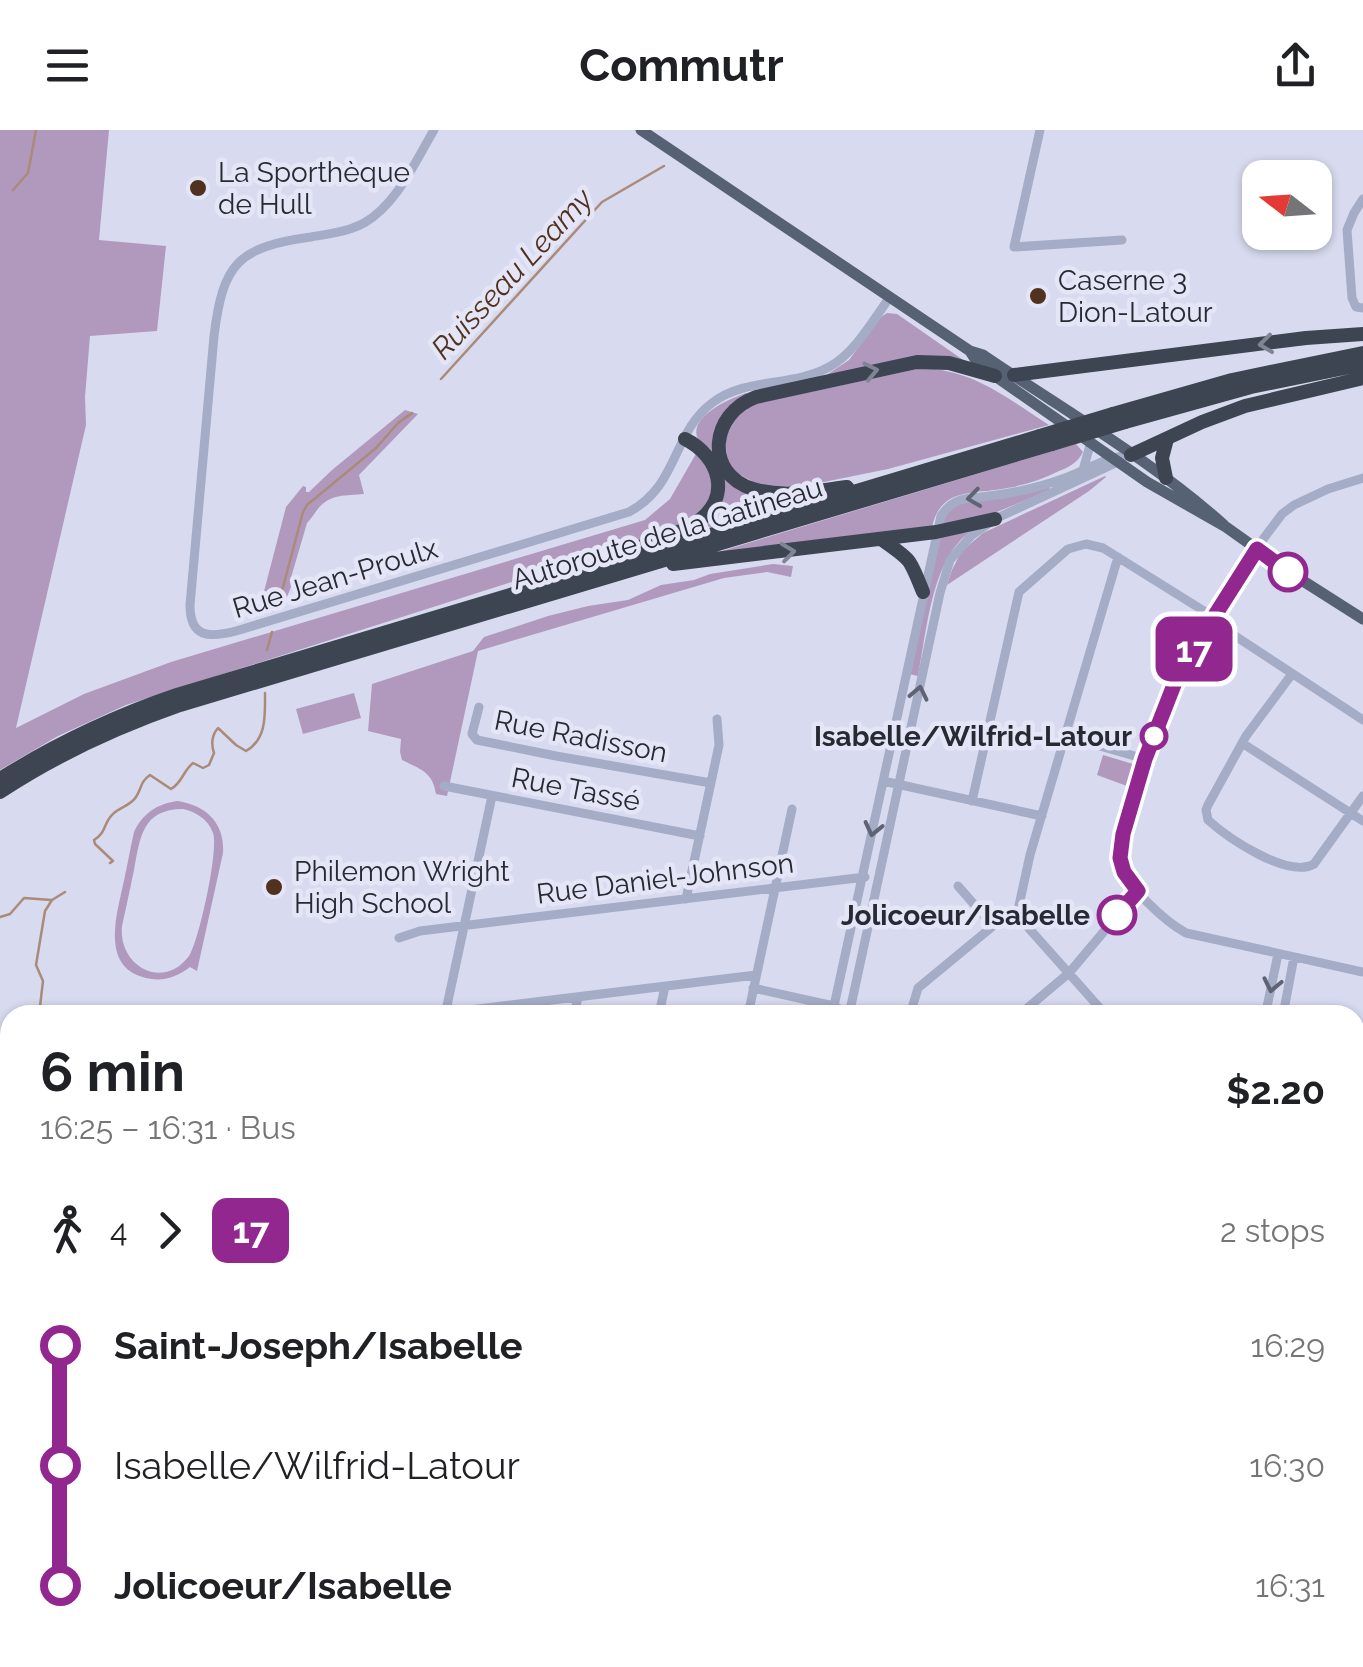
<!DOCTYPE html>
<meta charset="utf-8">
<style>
:root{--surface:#fff;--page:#f2f2f2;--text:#202124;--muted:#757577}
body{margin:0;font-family:Raleway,sans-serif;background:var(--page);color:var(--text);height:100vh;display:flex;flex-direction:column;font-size:38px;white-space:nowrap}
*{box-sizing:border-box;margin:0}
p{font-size:32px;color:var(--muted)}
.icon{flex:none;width:55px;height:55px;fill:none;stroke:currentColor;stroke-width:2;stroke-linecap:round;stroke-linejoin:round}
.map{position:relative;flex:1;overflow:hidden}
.panel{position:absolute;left:0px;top:875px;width:1365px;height:662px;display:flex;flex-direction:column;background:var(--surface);border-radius:30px 30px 0 0;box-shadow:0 2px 8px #0004}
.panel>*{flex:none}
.badge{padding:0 20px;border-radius:15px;font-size:35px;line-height:65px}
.needle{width:65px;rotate:287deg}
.buttons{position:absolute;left:1242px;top:30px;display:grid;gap:20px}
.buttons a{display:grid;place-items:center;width:90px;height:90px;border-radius:20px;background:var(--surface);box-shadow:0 2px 8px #0004;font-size:50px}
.map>.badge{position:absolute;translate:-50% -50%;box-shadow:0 0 0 5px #fff}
.legs{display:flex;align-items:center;gap:15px;height:110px;padding:0 40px;font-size:32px}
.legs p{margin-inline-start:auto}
.head{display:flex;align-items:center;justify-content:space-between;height:170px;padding:0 40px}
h1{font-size:55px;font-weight:700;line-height:75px}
ul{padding:0 40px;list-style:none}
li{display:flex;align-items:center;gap:35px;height:120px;font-size:38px}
li i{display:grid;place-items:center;width:15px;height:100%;margin:0 12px;background:currentColor}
li i::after{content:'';width:25px;height:25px;margin:-12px;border:8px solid;border-radius:50%;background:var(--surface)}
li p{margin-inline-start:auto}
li:first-child i{background:linear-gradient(#0000 50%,currentColor 0)}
li:last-child i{background:linear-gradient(currentColor 50%,#0000 0)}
header{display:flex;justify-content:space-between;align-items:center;height:130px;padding:0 40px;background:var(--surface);font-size:45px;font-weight:700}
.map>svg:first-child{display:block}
.green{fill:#b199bd;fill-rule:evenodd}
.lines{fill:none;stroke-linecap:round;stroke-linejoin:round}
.stream{stroke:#aa8b79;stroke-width:2.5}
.minor{stroke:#a5acc6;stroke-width:9}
.major{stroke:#576174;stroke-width:11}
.highway{stroke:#3d4553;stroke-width:14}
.highway-bridge{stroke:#3d4553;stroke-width:14}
.oneway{stroke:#808595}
.oneway2{stroke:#5f6475}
.line-1-casing{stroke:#fff;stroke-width:22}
.line-1{stroke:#922790;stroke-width:15}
.poi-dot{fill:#51321e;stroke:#e4e6f7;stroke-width:4}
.stop-1-dot{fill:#fff;stroke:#922790;stroke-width:5}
.labels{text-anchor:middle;stroke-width:9;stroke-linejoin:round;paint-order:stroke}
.poi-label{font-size:28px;fill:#262a32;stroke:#e4e6f7;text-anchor:start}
.street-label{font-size:28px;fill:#262a32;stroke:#e4e6f7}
.stop-label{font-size:28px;font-weight:bold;fill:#262a32;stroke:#e4e6f7;text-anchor:end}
.water-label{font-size:30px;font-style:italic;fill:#51321e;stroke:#e4e6f7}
</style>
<header><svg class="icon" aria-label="menu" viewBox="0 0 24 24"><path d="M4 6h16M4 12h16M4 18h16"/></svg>Commutr<svg class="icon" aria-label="share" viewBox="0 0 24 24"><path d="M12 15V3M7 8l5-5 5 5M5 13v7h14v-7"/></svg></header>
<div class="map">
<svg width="1363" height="1537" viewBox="0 0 1363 1537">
<rect width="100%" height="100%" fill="#d8dbef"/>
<path class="green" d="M 0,0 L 109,0 L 99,110 L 166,116 L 157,201 L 90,206 L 85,267 L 86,295 L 16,598 L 84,564 L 171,532 L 645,390 L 670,369 L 697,322 C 701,328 707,336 710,343 C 724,387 666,400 637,412 L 126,575 L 58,606 L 0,640 Z
M 887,183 L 897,184 L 969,234 L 825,246 L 849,230 L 881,187 Z
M 922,238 C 974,240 1007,268 1049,295 L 888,339 L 809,355 L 772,357 L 759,355 L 735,342 L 727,331 L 725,305 L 730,293 L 749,275 Z
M 746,263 L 746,266 L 727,280 L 724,344 L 792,367 L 793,372 L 704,399 L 702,394 L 716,377 C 715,362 717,342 712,328 C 710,320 702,316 698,309 C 687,287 731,268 746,263 Z
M 405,280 L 418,284 L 359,345 L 364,364 C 346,366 330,363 317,380 C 314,384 311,389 307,393 L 290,451 L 291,457 L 282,479 L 278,476 L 270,483 L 260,485 L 255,481 L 256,475 L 261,473 L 286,377 L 303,356 L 306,357 L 306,362 L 309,362 L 332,340 Z
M 1076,314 L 1083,322 C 1078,332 1070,337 1059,341 C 1043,349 1026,355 1007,358 C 975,365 941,356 932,397 L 715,423 Z
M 1105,346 L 1106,347 L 1089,361 L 947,455 L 952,440 L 961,422 L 983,403 Z
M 1049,356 L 1050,360 L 992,384 L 941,397 L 948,381 L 955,375 Z
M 970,402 C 931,430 927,501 918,546 L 909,544 L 939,405 Z
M 773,434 L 793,436 L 791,447 L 767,442 L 724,448 L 478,521 L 447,666 L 436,664 C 433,642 420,639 402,630 L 400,622 L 401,609 L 368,601 L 372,554 L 473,521 L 484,507 L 548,486 L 588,476 L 628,470 L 661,455 L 694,450 L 710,444 Z
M 354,563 L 361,588 L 303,604 L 296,579 Z
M 1103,625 L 1133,634 L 1127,656 L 1097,645 Z
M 177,671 C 205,675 225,692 223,723 L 197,841 L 190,837 C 177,847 163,852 146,848 C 101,838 116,787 123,755 C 127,737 130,720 134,702 C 143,683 157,674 177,671 ZM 183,679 C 196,682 208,689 213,703 C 219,719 199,811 189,826 C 163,861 118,836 122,796 C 126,778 130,759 134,740 C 140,708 142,679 183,679 Z
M 10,958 L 10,1100 L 0,1116 L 0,967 Z
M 0,1289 L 10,1312 L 10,1528 L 218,1528 L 216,1537 L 0,1537 Z
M 496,1528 L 647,1528 L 646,1537 L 497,1537 Z"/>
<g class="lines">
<path class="stream" d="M 13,60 L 28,43 L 36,0
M 441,249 L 602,72 L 664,36
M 278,476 L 303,382 L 307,375 L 376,318 L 398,293 L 412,283
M 267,520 L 272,502
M 110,733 L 113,731 L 95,714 L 94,710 C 108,701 103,692 114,683 C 121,677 131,675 136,667 C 142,658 140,652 150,645 L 171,659 C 182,653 183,641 193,633 L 203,638 L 209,635 L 214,623 C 211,614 211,606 218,598 L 236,615 L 246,621 C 267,609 265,585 265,563
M 0,787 L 10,784 L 24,768 L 51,770
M 39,885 L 43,851 L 36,835 L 45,781 L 52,770 L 65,762
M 0,955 L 10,950
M 0,1442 L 10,1447
M 54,1528 L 57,1537
M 0,1533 L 3,1530 L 15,1531
M 19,1537 L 15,1531 L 20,1528"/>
<path class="minor" d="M 434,0 C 415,32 397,74 364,93 C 347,102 329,104 311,107 C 238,117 223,133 214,206 L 190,475 C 190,508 209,508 236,501 L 629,382 C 679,355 672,303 712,273 C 746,247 793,257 829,237 C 855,223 873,190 890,167
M 1040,0 L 1014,117 L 1122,110
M 1363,69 L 1354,83 L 1347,100 L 1352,168 L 1356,177 L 1363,178
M 1083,340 L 1091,312
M 1363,348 L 1328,359 L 1294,375 L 1282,384 L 1264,408 L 1184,534 C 1159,579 1145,629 1130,678 C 1126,694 1117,713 1120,731 C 1123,754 1166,792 1186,803 L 1363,842
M 1292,544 L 1246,606 L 1208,675 L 1206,680 L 1208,690 C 1228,708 1288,749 1314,734 L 1363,666
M 479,577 L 472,604 L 477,610 L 556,626 L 711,653
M 1065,606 L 1145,629
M 1242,613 L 1363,691
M 883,651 L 1042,686
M 444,656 L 700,706
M 972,671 L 1019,462 L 1068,419 L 1086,414 L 1103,418 L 1204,481 L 1223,498 L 1363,590
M 958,756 L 993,796
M 686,769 L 719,615 L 717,589
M 399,808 L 420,801 L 865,747
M 753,858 L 834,876 L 838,878
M 446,883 L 756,845
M 445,885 L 492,666
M 574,885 L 578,867
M 659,885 L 665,856
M 748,885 L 792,679
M 832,885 L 941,386 C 951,370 963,368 981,367 C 1010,364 1038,358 1065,348 C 1089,339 1105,327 1131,325
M 849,885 L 940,463 L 950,430 L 972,405 L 995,389 L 1120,331
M 910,885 L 918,858 L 993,796 L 1018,780
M 1019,885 L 1069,843 L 1138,761
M 1106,885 L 1025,794 L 1018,780 L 1030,725 L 1118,427
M 1271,885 L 1267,877 L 1278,824
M 1279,885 L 1284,880 L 1294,827
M 1355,931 L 1363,921
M 1355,1055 L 1363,1056
M 1355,1173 L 1363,1169
M 1355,1187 L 1363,1183
M 1355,1239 L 1363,1257
M 1355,1296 L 1363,1286
M 1355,1399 L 1363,1401
M 1355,1486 L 1363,1488
M 950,1528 L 952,1537
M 1040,1528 L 1043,1537
M 253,1537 L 255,1528
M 340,1537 L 344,1528
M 357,1537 L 362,1528
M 695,1537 L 697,1528
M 710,1537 L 712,1528
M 856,1537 L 856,1528
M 1159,1537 L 1174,1533 L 1207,1537"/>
<path class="major" d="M 641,0 L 970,221 L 983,225 C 1064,280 1151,330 1224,395
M 970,221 L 977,232 L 995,246 L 1147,352 L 1226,397 L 1289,442 L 1363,489"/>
<path class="highway" d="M 1014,245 L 1306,208 L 1363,204
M 1113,284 L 1232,250 L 1363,223
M 1125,292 L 1251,257 L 1363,234
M 1131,325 L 1202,292 L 1245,276 L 1363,248
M 1166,348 L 1162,328 L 1167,309
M 847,357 C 816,361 784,368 753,359 C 703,343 711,283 756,267 L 917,232 L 949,233 L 995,246
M 881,409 C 912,431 909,427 923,462
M 638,418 C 657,410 680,404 697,392 C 733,367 719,326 685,309
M 673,434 L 936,402 L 995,389
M 0,649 C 56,614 115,586 177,565 L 1040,306
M 0,662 C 56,625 117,597 180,575 L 1052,314"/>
<path class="highway-bridge" d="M 1040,306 L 1113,284
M 1052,314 L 1125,292"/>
</g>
<defs><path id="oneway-chevron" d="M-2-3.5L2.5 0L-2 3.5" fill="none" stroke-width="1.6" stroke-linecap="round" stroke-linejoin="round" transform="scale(2.5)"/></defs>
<g class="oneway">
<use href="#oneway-chevron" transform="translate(1266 214) rotate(173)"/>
<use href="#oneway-chevron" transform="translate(871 241) rotate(-12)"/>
<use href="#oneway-chevron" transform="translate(788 422) rotate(-7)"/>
</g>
<g class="oneway2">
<use href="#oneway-chevron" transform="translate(974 368) rotate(172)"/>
<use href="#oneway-chevron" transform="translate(919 563) rotate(-78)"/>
<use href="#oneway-chevron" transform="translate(873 699) rotate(103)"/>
<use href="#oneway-chevron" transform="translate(1272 855) rotate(102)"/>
</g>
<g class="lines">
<defs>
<path id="line-1" d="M 1117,785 L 1138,761 L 1124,742 L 1120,728 L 1123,704 L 1145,629 L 1179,542 L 1257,419 L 1288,442"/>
</defs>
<use href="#line-1" class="line-1-casing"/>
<use href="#line-1" class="line-1"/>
</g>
<g class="poi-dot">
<circle cx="198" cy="58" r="10"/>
<circle cx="1038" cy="166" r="10"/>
<circle cx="274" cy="757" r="10"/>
</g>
<g class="stop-1-dot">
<circle cx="1288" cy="442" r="18"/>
<circle cx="1154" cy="606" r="12"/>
<circle cx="1117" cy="785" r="18"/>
</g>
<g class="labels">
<g class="poi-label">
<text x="218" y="52">La Sporthèque<tspan x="218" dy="32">de Hull</tspan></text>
<text x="1058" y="160">Caserne 3<tspan x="1058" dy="32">Dion-Latour</tspan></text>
<text x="294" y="751">Philemon Wright<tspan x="294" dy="32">High School</tspan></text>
</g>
<g class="street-label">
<text transform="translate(667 403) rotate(-17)" y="10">Autoroute de la Gatineau</text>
<text transform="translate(335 448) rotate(-17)" y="10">Rue Jean-Proulx</text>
<text transform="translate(581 606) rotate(11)" y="10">Rue Radisson</text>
<text transform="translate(576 659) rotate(11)" y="10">Rue Tassé</text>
<text transform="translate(665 748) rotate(-7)" y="10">Rue Daniel-Johnson</text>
</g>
<g class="stop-label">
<text x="1132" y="616">Isabelle/Wilfrid-Latour</text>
<text x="1090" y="795">Jolicoeur/Isabelle</text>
</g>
<g class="water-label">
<text transform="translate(512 144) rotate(-47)" y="10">Ruisseau Leamy</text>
</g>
</g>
</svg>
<div class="buttons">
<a><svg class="needle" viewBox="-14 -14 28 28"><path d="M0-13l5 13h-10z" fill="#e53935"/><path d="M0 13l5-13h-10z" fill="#757577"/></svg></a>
</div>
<b class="badge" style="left:1194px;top:519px;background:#922790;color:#fff">17</b>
<section class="panel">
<div class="head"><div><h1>6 min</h1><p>16:25 – 16:31 · Bus</p></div><b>$2.20</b></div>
<div class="legs"><svg class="icon" aria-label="walk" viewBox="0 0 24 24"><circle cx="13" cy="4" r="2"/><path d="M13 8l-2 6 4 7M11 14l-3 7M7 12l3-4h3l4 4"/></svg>4<svg class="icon" aria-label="forward" viewBox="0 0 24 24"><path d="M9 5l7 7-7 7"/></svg><b class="badge" style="background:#922790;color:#fff">17</b><p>2 stops</p></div>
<ul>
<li><i style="color:#922790"></i><b>Saint-Joseph/Isabelle</b><p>16:29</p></li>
<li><i style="color:#922790"></i><span>Isabelle/Wilfrid-Latour</span><p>16:30</p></li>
<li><i style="color:#922790"></i><b>Jolicoeur/Isabelle</b><p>16:31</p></li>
</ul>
</section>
</div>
